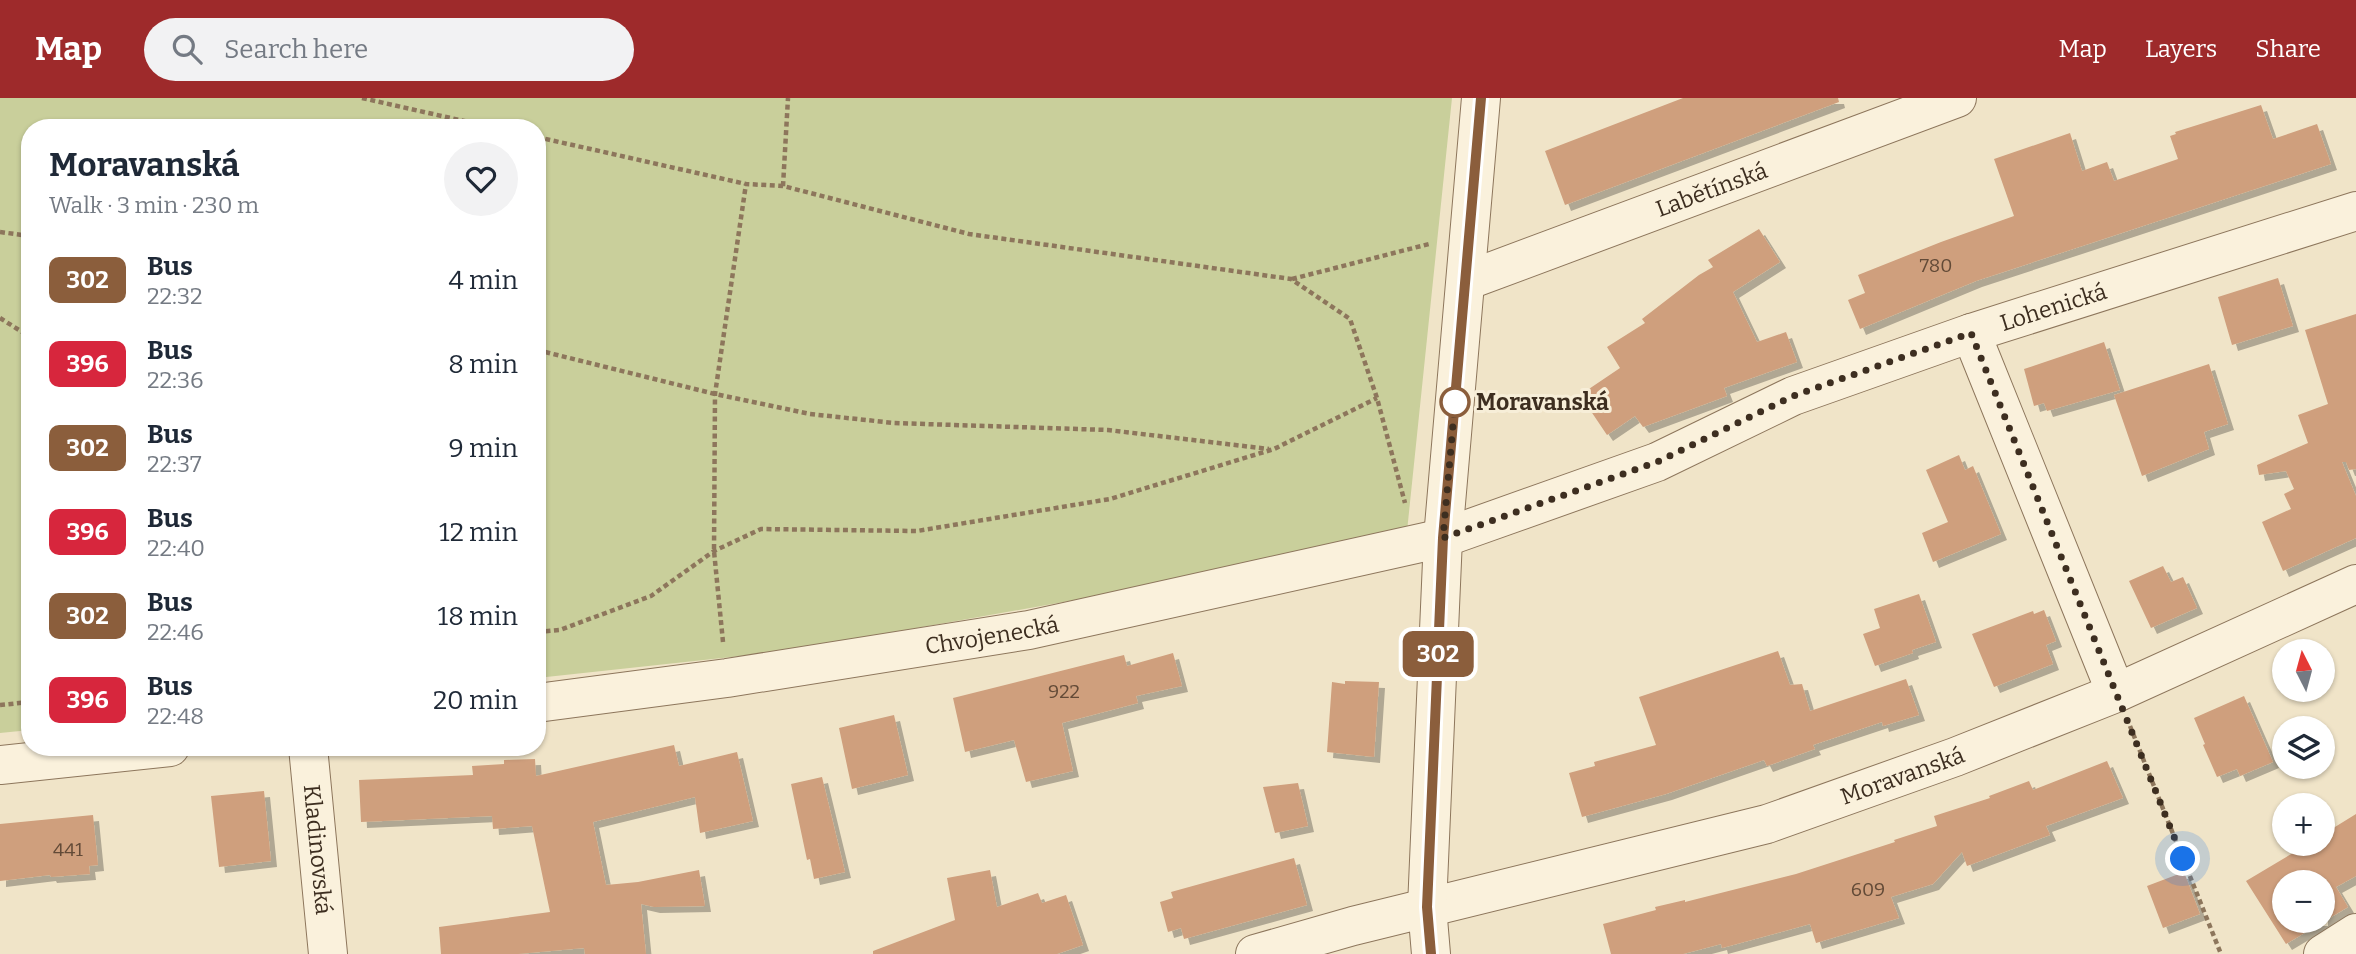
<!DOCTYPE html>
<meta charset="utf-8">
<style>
:root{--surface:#fff;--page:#f2f2f3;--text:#1f2937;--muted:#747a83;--accent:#9e2a2b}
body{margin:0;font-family:Bitter,serif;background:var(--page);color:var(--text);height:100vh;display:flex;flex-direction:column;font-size:26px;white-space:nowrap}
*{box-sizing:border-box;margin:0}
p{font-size:23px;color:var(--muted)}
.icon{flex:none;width:38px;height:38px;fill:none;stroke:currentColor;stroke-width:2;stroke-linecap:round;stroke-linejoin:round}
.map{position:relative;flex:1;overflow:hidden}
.side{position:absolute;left:21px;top:21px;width:525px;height:637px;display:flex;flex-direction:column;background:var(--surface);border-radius:28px;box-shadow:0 2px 5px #0004}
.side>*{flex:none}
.badge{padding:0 14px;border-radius:10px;font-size:24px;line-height:46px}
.needle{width:46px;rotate:354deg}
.controls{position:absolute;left:2272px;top:541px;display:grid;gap:14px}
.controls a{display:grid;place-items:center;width:63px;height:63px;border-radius:50%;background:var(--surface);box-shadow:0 2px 5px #0004;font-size:35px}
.you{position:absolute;width:35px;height:35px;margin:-18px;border:5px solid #fff;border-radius:50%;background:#1a73e8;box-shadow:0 0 0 10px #1a73e833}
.map>.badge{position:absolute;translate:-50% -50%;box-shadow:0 0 0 4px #fff}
.round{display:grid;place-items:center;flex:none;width:74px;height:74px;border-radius:37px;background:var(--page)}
.overview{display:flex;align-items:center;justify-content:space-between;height:119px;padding:0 28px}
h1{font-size:33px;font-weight:700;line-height:52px}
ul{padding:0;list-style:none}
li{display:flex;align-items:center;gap:21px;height:84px;padding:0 28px}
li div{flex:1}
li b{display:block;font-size:26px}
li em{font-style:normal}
li .badge{min-width:77px;font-weight:700;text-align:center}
header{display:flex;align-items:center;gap:42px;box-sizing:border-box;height:98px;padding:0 35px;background:var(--accent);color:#fff}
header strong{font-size:33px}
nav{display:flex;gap:38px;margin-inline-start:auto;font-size:24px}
.search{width:490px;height:63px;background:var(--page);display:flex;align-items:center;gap:18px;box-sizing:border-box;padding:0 24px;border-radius:38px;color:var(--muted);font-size:26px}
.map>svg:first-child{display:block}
.green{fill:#c9cf9b}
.building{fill:#cf9f7d;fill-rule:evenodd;filter:url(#shadow)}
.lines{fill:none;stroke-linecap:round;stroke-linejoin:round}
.minor-casing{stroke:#8d765c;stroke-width:40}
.path{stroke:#8d765c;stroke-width:4.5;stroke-dasharray:5 3.5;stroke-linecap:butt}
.minor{stroke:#faf1dc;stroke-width:38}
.line-casing{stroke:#fff;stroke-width:16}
.line{stroke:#8b5e3c;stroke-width:10}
.walk{stroke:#3d2e20;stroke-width:7;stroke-dasharray:0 12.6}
.stop-dot{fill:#fff;stroke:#8b5e3c;stroke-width:3.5}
.labels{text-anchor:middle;stroke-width:6;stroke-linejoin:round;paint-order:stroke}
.number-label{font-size:19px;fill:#624a37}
.street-label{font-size:23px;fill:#3d2e20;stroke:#f7eed8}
.stop-label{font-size:23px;font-weight:bold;fill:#3d2e20;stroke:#f7eed8;text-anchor:start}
</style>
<header>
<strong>Map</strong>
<div class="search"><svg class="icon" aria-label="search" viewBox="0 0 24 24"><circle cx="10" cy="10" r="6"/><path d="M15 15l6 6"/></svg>Search here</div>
<nav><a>Map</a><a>Layers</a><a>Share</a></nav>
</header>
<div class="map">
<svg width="2356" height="856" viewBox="0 0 2356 856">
<defs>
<filter id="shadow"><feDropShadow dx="6" dy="6" stdDeviation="0" flood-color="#0004"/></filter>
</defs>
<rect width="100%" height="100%" fill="#f0e4c8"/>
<path class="green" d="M 0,0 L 1452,0 L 1406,443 L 788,553 L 537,580 L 537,30 L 30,30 L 30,632 L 0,635 Z"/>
<path class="building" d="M 1683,0 L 1838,0 L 1839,4 L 1565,107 L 1545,53 Z
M 2261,7 L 2273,41 L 2317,26 L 2331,66 L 1976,183 L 1860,231 L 1848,202 L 1865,195 L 1858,177 L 1941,144 L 2014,118 L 1994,61 L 2070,35 L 2082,73 L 2107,64 L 2114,83 L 2178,61 L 2170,38 L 2176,36 L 2175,34 Z
M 1759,131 L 1780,164 L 1733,194 L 1757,244 L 1786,234 L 1797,264 L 1724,290 L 1727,298 L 1643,329 L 1635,318 L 1607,337 L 1580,297 L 1620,270 L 1607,249 L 1645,225 L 1642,221 L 1699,177 L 1713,169 L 1708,162 Z
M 2278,180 L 2293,228 L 2232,247 L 2218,199 Z
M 2356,216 L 2356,371 L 2349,372 L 2346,364 L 2342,364 L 2356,398 L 2356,440 L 2283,473 L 2262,424 L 2291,411 L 2284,396 L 2294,391 L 2286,373 L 2259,377 L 2257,367 L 2308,345 L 2298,317 L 2328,306 L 2305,232 Z
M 2104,244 L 2120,292 L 2047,313 L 2044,305 L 2034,308 L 2024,271 Z
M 2209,266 L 2228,326 L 2204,334 L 2209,351 L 2142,378 L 2114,297 Z
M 1959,357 L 1965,372 L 1973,368 L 2001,436 L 1933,464 L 1922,435 L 1948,424 L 1926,372 Z
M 2163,468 L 2171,484 L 2183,479 L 2197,510 L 2151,530 L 2129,483 Z
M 1919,496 L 1936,544 L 1912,552 L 1913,555 L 1875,568 L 1863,536 L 1880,530 L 1874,511 Z
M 2044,512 L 2056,543 L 2046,547 L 2053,566 L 1994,589 L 1972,536 L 2033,513 L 2034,516 Z
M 1778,553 L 1790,587 L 1802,586 L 1810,613 L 1906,581 L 1919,617 L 1883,628 L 1882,624 L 1813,647 L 1815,651 L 1767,668 L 1764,662 L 1666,696 L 1582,719 L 1569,675 L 1595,668 L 1594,664 L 1656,647 L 1639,599 Z
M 1173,555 L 1182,588 L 1136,598 L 1138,605 L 1062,625 L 1073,673 L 1026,684 L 1014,642 L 965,654 L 953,600 L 1124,557 L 1127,568 Z
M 1345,583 L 1379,584 L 1374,659 L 1327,654 L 1332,584 L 1345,586 Z
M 2244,598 L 2273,664 L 2240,678 L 2237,671 L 2217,679 L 2203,647 L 2205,646 L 2194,620 Z
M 894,617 L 908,677 L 852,691 L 839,630 Z
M 674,647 L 679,668 L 737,654 L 753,723 L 700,735 L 695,699 L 593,724 L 606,787 L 638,784 L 699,772 L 705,808 L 654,809 L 641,806 L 646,856 L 585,856 L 584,850 L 518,856 L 441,856 L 439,829 L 550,814 L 532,728 L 493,731 L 492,718 L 361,724 L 359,682 L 473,677 L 472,668 L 504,666 L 504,662 L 535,661 L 536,678 Z
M 2107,663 L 2123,700 L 2046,728 L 2050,737 L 1967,768 L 1962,754 L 1933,786 L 1891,799 L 1899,820 L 1816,845 L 1810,826 L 1722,850 L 1721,846 L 1683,856 L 1611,856 L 1603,826 L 1656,812 L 1655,809 L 1685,802 L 1685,804 L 1796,776 L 1895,744 L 1894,742 L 1937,728 L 1934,718 L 1990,700 L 1989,698 L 2029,683 L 2033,692 Z
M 822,679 L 845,774 L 814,781 L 810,761 L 807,762 L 791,686 Z
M 1298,685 L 1308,728 L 1275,735 L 1263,689 Z
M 264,693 L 271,763 L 219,769 L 211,698 Z
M 2356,716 L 2356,778 L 2336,789 L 2348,809 L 2286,846 L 2246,783 L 2308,746 L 2322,746 L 2322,737 ZM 2284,784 L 2322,784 L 2322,822 L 2284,822 Z
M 93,717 L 98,767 L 89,768 L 90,776 L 51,779 L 50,777 L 0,783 L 0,726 Z
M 1294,760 L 1307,807 L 1184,841 L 1181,830 L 1168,834 L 1160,804 L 1173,800 L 1171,794 Z
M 990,772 L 997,809 L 1038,795 L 1042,805 L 1066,797 L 1083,847 L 1057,856 L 873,856 L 873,853 L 955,822 L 947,780 Z
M 2184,774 L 2200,816 L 2163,830 L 2147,788 Z"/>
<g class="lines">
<defs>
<g id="minor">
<path id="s1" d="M 1466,183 L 1957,0"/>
<path d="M 1971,235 L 2116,595"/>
<path id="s2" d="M 537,605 L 727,580 L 1029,532 L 1443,440 L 1657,364 L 1793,298 L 1971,235 L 2356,113"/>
<path id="s3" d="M 308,649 L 328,856"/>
<path d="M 0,667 L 170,649"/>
<path id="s4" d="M 1255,856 L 1353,828 L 1767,726 L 1955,659 L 2116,595 L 2356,486"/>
<path d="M 1431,856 L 1427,809 L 1443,440 L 1481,0"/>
<path d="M 2323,856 L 2356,835"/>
</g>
</defs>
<use href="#minor" class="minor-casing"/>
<path class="path" d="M 362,0 L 495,30
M 537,39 L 746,86 L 783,88 L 969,136 L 1291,181 L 1350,221 L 1377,300 L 1405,405
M 783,88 L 788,0
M 0,134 L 30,138
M 1292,181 L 1429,146
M 0,220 L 30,239
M 537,252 L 715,296 L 810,316 L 894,325 L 1108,332 L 1269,351
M 537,534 L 560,532 L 651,498 L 714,453 L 761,431 L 917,433 L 1110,401 L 1274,351 L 1377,300
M 723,544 L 714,453 L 715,296 L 746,86
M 0,607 L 30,604
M 2130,628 L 2221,856"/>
<use href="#minor" class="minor"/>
</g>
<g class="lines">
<defs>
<path id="line" d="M 1431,856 L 1427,809 L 1443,440 L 1481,0"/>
</defs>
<use href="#line" class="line-casing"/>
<use href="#line" class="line"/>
<path class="walk" d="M 1455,304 L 1443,440 L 1657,364 L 1793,298 L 1971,235 L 2183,761"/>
</g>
<circle class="stop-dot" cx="1455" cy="304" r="14"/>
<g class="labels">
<g class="number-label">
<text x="1936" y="174">780</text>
<text x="1064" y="600">922</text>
<text x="68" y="758">441</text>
<text x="1868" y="798">609</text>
</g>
<g class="street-label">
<text dy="8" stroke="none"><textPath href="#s1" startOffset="262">Labětínská</textPath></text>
<text dy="8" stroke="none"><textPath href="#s2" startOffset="1575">Lohenická</textPath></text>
<text dy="8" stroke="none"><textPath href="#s2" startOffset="460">Chvojenecká</textPath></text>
<text dy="8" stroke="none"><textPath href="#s4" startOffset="672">Moravanská</textPath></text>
<text dy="8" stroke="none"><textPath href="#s3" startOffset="103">Kladinovská</textPath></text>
</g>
<g class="stop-label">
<text x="1476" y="312">Moravanská</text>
</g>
</g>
</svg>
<div class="controls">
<a><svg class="needle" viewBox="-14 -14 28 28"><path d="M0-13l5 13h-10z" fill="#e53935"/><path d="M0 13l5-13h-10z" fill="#747a83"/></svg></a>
<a><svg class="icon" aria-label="layers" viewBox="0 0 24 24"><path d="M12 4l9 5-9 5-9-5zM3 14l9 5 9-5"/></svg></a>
<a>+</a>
<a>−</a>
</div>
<div class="you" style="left:2183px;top:761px"></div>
<b class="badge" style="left:1438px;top:556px;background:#8b5e3c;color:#fff">302</b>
<section class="side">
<div class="overview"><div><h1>Moravanská</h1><p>Walk · 3 min · 230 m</p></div><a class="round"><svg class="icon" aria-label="heart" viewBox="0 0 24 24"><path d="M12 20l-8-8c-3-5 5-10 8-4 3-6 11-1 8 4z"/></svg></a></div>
<ul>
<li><span class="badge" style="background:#8b5e3c;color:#fff">302</span><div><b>Bus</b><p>22:32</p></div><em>4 min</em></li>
<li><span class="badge" style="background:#d7263d;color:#fff">396</span><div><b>Bus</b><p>22:36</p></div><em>8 min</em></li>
<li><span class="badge" style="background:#8b5e3c;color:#fff">302</span><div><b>Bus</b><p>22:37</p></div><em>9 min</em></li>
<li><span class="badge" style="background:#d7263d;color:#fff">396</span><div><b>Bus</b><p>22:40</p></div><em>12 min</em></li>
<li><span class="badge" style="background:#8b5e3c;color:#fff">302</span><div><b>Bus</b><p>22:46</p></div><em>18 min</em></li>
<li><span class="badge" style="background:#d7263d;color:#fff">396</span><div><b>Bus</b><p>22:48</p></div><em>20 min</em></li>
</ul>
</section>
</div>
